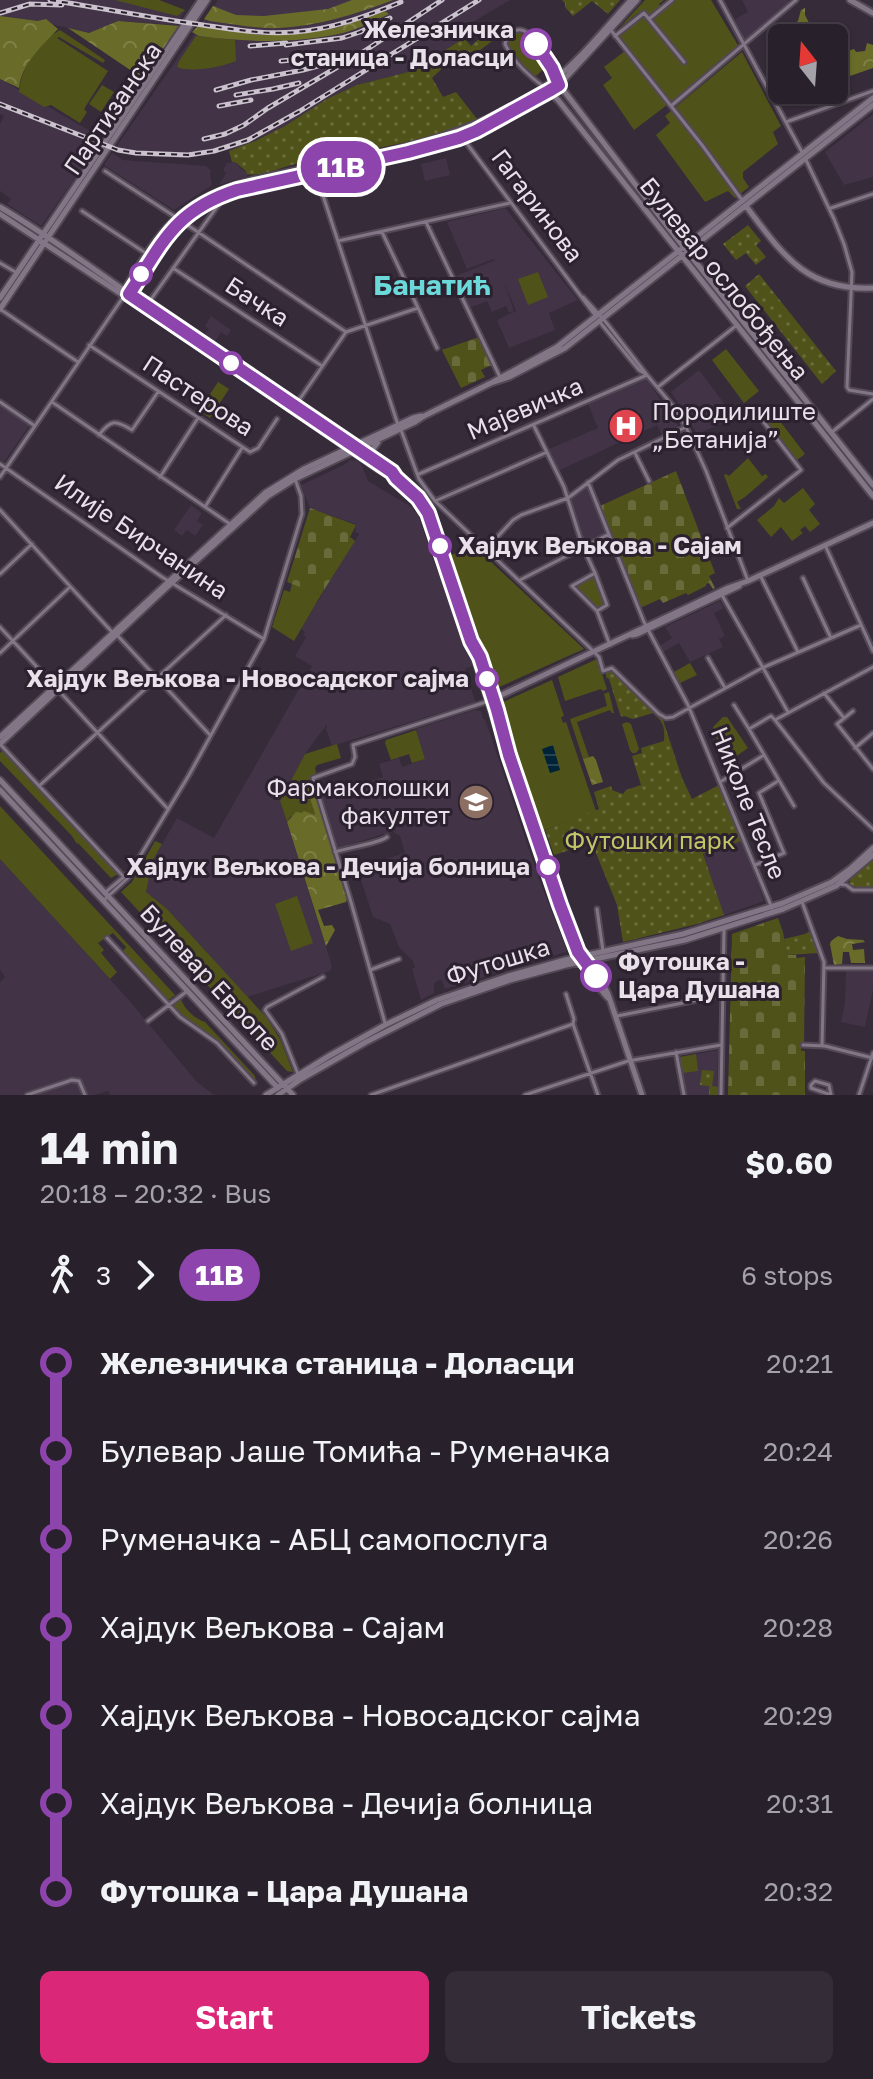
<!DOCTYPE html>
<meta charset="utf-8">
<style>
:root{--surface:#28202b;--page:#342d37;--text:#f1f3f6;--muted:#a5a3a9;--line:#443e47;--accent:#db2777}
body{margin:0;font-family:"Golos Text",sans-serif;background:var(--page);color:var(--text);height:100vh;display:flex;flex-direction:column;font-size:30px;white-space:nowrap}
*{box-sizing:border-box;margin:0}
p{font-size:26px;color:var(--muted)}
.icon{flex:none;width:44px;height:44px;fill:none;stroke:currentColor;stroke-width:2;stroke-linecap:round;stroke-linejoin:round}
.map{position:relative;height:1095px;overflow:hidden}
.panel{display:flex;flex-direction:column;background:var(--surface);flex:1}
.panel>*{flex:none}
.badge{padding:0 16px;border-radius:26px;font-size:28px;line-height:52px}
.needle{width:52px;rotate:343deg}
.tools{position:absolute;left:768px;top:24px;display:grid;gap:16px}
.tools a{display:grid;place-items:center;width:80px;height:80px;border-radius:12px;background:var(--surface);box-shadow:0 2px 6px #0004,0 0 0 2px var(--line);font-size:40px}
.map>.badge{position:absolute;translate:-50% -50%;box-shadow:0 0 0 4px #fff}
.legs{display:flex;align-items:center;gap:12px;height:88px;padding:0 40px;font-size:26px}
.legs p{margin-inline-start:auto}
.overview{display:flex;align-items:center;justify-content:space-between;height:136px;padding:0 40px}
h1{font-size:44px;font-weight:700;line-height:60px}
.primary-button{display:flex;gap:16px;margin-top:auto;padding:16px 40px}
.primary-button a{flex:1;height:92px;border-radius:12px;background:var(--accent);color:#fff;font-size:32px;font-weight:700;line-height:92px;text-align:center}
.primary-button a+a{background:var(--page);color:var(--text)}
ul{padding:0 40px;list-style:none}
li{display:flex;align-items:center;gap:28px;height:88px;font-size:30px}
li i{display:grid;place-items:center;width:12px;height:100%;margin:0 10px;background:currentColor}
li i::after{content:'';width:20px;height:20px;margin:-10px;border:6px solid;border-radius:50%;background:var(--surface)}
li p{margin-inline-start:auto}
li:first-child i{background:linear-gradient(#0000 50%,currentColor 0)}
li:last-child i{background:linear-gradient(currentColor 50%,#0000 0)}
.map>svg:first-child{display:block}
.built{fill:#423347}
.grass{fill:#505319}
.forest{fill:url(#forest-crowns)}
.cemetery{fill:url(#cemetery-stones)}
.park{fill:url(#park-dots)}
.water{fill:url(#water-rules)}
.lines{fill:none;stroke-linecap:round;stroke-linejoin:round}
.street-casing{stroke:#524955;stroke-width:7}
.secondary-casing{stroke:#524955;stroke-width:9}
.street{stroke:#827586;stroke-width:3}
.secondary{stroke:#827586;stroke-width:5}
.rail-casing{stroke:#cac2cc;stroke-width:5}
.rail{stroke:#2c212f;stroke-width:2;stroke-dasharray:6;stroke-linecap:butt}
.line-1-casing{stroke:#fff;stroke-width:18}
.line-1{stroke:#8e44ad;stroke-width:12}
.stop-1-dot{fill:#fff;stroke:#8e44ad;stroke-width:4}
.labels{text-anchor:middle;stroke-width:6;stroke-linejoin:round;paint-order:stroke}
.stop-label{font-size:24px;font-weight:bold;fill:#e8e1ea;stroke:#2c212f;text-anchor:end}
.street-label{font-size:24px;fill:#e8e1ea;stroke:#2c212f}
.poi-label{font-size:24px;fill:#e8e1ea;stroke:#2c212f;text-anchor:start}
.park-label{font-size:24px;fill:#c1c767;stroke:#2c212f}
.quarter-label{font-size:28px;font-weight:bold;fill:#6bd8d9;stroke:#2c212f}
</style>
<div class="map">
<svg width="873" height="1095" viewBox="0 0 873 1095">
<defs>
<pattern id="forest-crowns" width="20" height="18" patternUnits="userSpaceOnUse" patternTransform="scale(2)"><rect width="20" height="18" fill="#686c28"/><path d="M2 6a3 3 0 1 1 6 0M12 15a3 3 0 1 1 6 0" fill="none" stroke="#7e8147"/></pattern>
<pattern id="cemetery-stones" width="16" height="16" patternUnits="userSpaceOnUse" patternTransform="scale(2)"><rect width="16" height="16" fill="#505319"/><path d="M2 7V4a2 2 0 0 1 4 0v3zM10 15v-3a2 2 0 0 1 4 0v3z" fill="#696b3b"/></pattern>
<pattern id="park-dots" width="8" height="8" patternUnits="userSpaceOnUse" patternTransform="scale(2)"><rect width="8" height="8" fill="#505319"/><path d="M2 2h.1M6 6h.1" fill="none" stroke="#696b3b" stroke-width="1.8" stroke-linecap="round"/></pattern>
<pattern id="water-rules" width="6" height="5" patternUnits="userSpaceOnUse" patternTransform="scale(2)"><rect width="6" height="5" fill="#002337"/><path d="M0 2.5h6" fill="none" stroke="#254354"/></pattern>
</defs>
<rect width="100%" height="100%" fill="#362b39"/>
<path class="built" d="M 0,0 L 159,0 L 185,10 L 177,25 L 118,21 L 89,33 L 38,21 L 0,16 Z
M 218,0 L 510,0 L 461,29 L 467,36 L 412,71 L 357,85 L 327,99 L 285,126 L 241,147 L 208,155 L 182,158 L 155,157 L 114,150 Z
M 742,0 L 788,0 L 790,1 L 745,40 L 735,19 L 748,12 Z
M 0,79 L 99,136 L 92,148 L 95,150 L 41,226 L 7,204 L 11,199 L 0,191 L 0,124 L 4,116 L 0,114 Z
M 873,114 L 873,177 L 844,185 L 825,152 Z
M 112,153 L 123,160 L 206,166 L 211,171 L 210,174 L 212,185 L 174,210 L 104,165 Z
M 446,158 L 450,175 L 425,181 L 421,164 Z
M 235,162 L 241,169 L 247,172 L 246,174 L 248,176 L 219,185 L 226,173 L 223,170 L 227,163 Z
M 505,208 L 578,300 L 549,313 L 555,330 L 509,348 L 497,320 L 516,311 L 504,282 L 514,311 L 509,313 L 506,306 L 492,312 L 487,301 L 469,308 L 456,276 L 495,260 L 494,259 L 467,269 L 447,222 Z
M 211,316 L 231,330 L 227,336 L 221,332 L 213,344 L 203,337 L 209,329 L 205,326 Z
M 699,370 L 735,418 L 697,434 L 671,392 Z
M 642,380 L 647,380 L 679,427 L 662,435 L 657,425 L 558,471 L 547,450 L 598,428 L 588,404 Z
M 0,406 L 29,426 L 4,462 L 0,459 Z
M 350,460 L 358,461 L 362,466 L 368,481 L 413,508 L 414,512 L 417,511 L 437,571 L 442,570 L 474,665 L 465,669 L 476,704 L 450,712 L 449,710 L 332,746 L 326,729 L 327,724 L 305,754 L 280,801 L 332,966 L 330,971 L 247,997 L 167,909 L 146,892 L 153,860 L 177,818 L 214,838 L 312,666 L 295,656 L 306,637 L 303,636 L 305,632 L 301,629 L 359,534 L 355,532 L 356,524 L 310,508 L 301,485 L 344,465 Z
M 587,486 L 605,533 L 584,543 L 570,498 Z
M 191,505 L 202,513 L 197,521 L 203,525 L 195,536 L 187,530 L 182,536 L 174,530 Z
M 720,601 L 724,608 L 714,613 L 725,636 L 719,639 L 723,647 L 690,662 L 679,643 L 663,652 L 659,646 L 672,638 L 665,627 Z
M 475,710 L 481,711 L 483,719 L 485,719 L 539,879 L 567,950 L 566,952 L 445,989 L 442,980 L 437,981 L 434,984 L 434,993 L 421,1000 L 412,969 L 415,967 L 413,961 L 399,947 L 390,924 L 373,917 L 357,868 L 405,853 L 400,836 L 393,832 L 383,834 L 337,849 L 321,797 L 383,777 L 379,764 L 399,758 L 402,767 L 425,759 L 416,729 Z
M 742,841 L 764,901 L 724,915 L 703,854 Z
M 0,859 L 128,999 L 196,1081 L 214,1095 L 110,1095 L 108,1091 L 95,1095 L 0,1095 L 0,982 L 5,977 L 0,970 Z
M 846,971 L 873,971 L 873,990 L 865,1027 L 841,1022 L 845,1003 Z
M 718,1050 L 717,1095 L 686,1095 L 680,1057 Z"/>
<path class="grass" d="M 115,0 L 159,0 L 185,10 L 177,16 Z
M 645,0 L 664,0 L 659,4 L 661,7 L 649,16 L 645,11 L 638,13 L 619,28 Z
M 675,0 L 711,0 L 739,47 L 670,103 L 618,35 L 644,15 L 649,20 Z
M 60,30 L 105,60 L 103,63 L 59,37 L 57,38 L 108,71 L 84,109 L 87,112 L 80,123 L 51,105 L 44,107 L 19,92 C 21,67 39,41 60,30 Z
M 519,32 C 531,38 540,54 547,66 L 536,76 C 525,70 516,56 508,44 L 509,37 Z
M 196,36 L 235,40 L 236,61 C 223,67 190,73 177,67 L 179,61 Z
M 625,51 L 667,105 L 634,130 L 603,85 L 612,78 L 604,67 Z
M 742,52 L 781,126 L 773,132 L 778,144 L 743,172 L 743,178 L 749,187 L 735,198 L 728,191 L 705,202 L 656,135 L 670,123 L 665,116 Z
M 102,85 L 114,92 L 101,112 L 89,104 Z
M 538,272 L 548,297 L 528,305 L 518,279 Z
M 726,349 L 759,391 L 744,403 L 712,360 Z
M 218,382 L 229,389 L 210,418 L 199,411 Z
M 773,412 L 805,454 L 797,460 L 765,419 Z
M 748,458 L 762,476 L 766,474 L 768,477 L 745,497 L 737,502 L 741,509 L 737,509 L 724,475 L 726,474 L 729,476 Z
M 803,488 L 815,504 L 809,510 L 820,524 L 810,532 L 805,526 L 800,530 L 803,533 L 792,541 L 781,527 L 771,537 L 757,520 L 774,506 L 779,498 L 784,503 Z
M 474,546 L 584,649 L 497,688 L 451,555 Z
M 595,573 L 607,604 L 597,611 L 574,587 L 576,583 Z
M 292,583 L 321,595 L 294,641 L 272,627 L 284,590 L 290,592 Z
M 597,659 L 607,689 L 603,691 L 601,689 L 565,701 L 558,677 Z
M 690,663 L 697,675 L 680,683 L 674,672 Z
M 552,680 L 564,716 L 561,717 L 563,723 L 566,722 L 596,811 L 542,831 L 501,707 L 501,703 Z
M 609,692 L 614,713 L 612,713 L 610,710 L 577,722 L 589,757 L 583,759 L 570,719 L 607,706 L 604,694 Z
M 723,717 L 727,717 L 748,748 L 728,762 L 726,756 L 721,752 L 713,727 Z
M 627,722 L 631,724 L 639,749 L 636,753 L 632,753 L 630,750 L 622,724 Z
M 416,730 L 425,759 L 412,763 L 409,754 L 391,760 L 385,743 L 386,740 Z
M 337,744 L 341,758 L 317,765 L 315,768 L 316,773 L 308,783 L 315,816 C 306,811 299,814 290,817 L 287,822 L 280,801 L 305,754 Z
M 3,750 L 108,864 L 110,864 L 122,872 L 111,878 L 78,843 L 77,844 L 72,836 L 0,761 L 0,753 Z
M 0,806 L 175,995 L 167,1001 L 123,951 L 126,947 L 113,933 L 98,943 L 104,950 L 101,953 L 117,972 L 110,979 L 0,859 Z
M 155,841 L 162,844 L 153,860 L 146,892 L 167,909 L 266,1017 L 280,1039 L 293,1072 L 287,1071 L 121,892 L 132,882 Z
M 297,896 L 313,943 L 291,951 L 275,904 Z
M 181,999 C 184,1009 195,1019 205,1022 L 255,1076 L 256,1083 L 219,1042 L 174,1009 L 172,1006 Z
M 696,1054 L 698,1071 L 683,1073 L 680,1057 Z"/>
<path class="forest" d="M 352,0 L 393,0 C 356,14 319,26 279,28 C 256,29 233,24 210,21 L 204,19 L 213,6 L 236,15 L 264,16 L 328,9 Z
M 805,8 L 805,15 L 815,35 L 802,38 L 799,34 L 796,35 L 790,34 L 788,29 L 798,21 L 801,10 Z
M 385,11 L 389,14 C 374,21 359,29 343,33 C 295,44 246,42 199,36 L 192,32 L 198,26 L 261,35 L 298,34 L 336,28 Z
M 0,16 L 38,21 L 46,19 L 58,29 C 41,47 22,63 19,88 L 0,79 Z
M 118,21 L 180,26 L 145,80 L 68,28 L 89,33 Z
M 867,43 L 873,45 L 873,68 L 847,77 L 838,54 L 854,49 L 856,52 L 865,51 Z
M 593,756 L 596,760 L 603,782 L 592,785 L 583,759 Z
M 311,779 L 347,899 L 346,902 L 318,910 L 324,926 L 332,925 L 335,930 L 326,946 L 287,822 L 296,812 L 302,813 L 304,811 L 315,815 C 313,804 304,789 311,779 Z
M 838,936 L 847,939 L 863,940 L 865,942 L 852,944 L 853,950 L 864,949 L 865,963 L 851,963 L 849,952 L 843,952 L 842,964 L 834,965 L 830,944 L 831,941 Z"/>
<path class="cemetery" d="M 479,337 L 492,365 L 481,370 L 485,377 L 461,388 L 442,350 Z
M 676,471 L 715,573 L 709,576 L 715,588 L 713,589 L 709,583 L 706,584 L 706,586 L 688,595 L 686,593 L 663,603 L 660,599 L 640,608 L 598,507 Z
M 310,508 L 356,525 L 350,537 L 355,541 L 321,595 L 287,582 Z
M 778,918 L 783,932 L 787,955 L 796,955 L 797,958 L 805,957 L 804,1042 L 802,1042 L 801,1051 L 805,1051 L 805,1095 L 728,1095 L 732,934 Z"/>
<path class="park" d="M 562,0 L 620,0 L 608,14 L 592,1 L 573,16 L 565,7 L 565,3 Z
M 486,33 L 492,41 L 458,67 L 449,62 L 432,78 L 443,97 L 456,92 L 477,119 C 421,145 360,149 300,163 C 283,166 263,177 246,174 L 247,172 L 235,162 L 232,162 L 229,151 L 255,141 L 285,126 L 327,99 L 357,85 L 412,71 L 464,38 L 471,46 Z
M 748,225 L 761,241 L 756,245 L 766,257 L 756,265 L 746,253 L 736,260 L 723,244 Z
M 759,274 L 836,371 L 822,384 L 745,286 Z
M 612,670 L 662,717 L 682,778 L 692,799 L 719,785 L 742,841 L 703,854 L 724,915 L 697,924 L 623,942 L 617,905 L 592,843 L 554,855 L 545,830 L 599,809 L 594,792 L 611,786 L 612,790 L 623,794 L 626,790 L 641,785 L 632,756 L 642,753 L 641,748 L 664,741 C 665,726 663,722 653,713 L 633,719 L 624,716 L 622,717 L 620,714 L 609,679 L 606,677 L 606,672 Z
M 873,857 L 873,887 L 853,888 L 849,885 L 851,876 Z
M 810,931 L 819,953 L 787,955 L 784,939 L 805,934 Z
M 702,1070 L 714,1071 L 712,1086 L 718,1087 L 718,1095 L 709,1095 L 709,1086 L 700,1085 Z"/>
<path class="water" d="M 553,745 L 560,770 L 550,773 L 542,749 Z"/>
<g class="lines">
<defs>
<path id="street" d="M 720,0 L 803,154
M 649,19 L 672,0
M 610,29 L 702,145 L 742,200
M 615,36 L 644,13 L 684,62
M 544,87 C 529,76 513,61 505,44 L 508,34 C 513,32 516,29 521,30 C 533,31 552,67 555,78
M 671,106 L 796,0
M 786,122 L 873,91
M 462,137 L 595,315
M 806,160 L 834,219 L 844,244 L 852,272 L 847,387 L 849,390 L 873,394
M 105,171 L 177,218
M 315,171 L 398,425
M 831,208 L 873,194
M 82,211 L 147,254
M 183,222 L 346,332
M 426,222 L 500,377
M 382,232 L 437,348
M 338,241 L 510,203
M 0,263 L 17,273
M 173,268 L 322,366
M 583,297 L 605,321 L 647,375 L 673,406 L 686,427 L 706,471 L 748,581
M 149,302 L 219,204
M 0,309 L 78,362
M 599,321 L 639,370 L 647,375
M 89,345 L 250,452 L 258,448 L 277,419
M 658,387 L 737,325
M 0,402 L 35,426
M 52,402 L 230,524
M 295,406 L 346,332 L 418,308
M 534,426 L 564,487 L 583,547 L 595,573
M 401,430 L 419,479 L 435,501 L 587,645 L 599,657 L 603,671 L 612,668 L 659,714 L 666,718 L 673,717 L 762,668 L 861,625
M 832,432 L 873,399
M 99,435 C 111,419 116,420 132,430 L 158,392
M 635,453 L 649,481
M 0,464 L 162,577 L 264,639
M 419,474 L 647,375
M 0,477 L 124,296
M 160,477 L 198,418
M 588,482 L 644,622 L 688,705 L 772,908
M 435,501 L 545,453
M 205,507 L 242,448
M 0,510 L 113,633
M 727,528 L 801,470 L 763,421
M 825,545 L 873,651
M 487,548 L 513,520 L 521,515 L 568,498 L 618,460 L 686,427
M 0,574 L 32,544
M 761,577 L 798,652
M 803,578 L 830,636
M 520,580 L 609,534
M 722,595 L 788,712
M 597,611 L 607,605 L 595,573 L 572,586 L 597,611 L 610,645
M 0,627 L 168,809
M 117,635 L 210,735
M 0,653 L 70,587
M 708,658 L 725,688
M 824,693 L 844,718
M 734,705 L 749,729 L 771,716 L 775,720 L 873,667
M 853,711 L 837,724 L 873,769
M 775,720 L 824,783 L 873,829
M 749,729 L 794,806
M 0,744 L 123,876
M 855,748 L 873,733
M 720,782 L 764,755
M 39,786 L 226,615
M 335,852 C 347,848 380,843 387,837
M 755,865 L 784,853 L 759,793 L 778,781
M 839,884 L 846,885 L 853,890 L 873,890
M 107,891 L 131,871
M 103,901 L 130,876 L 131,871 L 189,775 L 264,639 L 302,514 L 301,496 L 295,479
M 802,902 L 824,962 L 822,1046
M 597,909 L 603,951
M 107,938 L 180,1017 L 217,1043 L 254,1083
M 824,968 L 873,968
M 370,970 L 399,959
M 566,994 L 574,1019 L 573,1024 L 598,1095
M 617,1016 L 723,995
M 148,1021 L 186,992
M 385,1023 L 351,902 L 313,778 L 352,764 L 355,757 L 353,745 L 489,701
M 803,1045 L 825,1046 L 873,1058
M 676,1052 L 684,1095
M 298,1074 L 282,1034 L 265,1010 L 267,1007 L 323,977
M 815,1081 L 829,1085 L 831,1095 L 811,1088 L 811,1085 Z
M 27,1095 L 72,1080 L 79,1081 L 85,1095
M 371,1095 L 573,1024
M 525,1095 L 628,1061 L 721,1045
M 721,1095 L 724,929
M 859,1095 L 873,1053"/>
<path id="secondary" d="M 850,0 L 873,13
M 558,83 L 667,226 L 873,485
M 548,90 L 558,100 L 873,496
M 746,206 C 783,255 806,291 873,288
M 0,207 C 51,237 99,273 148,307 C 229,362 311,417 392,472 C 397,480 404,484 411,490 C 421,500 427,511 432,524 L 471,641 L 476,662 L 496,725 L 505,750 L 509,755
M 0,214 L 153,315 L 378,469 L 395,478
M 124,291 C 159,230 182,198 253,180 C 357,156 467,146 554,80 C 580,60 608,25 631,0
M 124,296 L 129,294 L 169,232 L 199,207 L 237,190 L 435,146 L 476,131 L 538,98 L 559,85 L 637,0
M 0,298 L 201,0
M 0,309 L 207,0
M 493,382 L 557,347 L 873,98
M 378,460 L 372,450 L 378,442
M 632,635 L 637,634 L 739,586
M 472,642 C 485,660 506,732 509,755 L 577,950 L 604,986 L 608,994 L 642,1095
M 493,699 L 728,588 L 748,581 L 873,523
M 0,737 L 265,493 L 304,469 L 413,418 L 421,416
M 0,744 L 166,588 L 268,496 L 295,479 L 415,422 L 424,416 L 491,383 L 509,377 L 565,348 L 873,105
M 0,780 L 293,1095
M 0,790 L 278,1088
M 561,910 C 565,948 585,970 608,998
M 266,1095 L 329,1056 L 385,1025 L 437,1000 L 508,976 L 565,960 L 683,934 L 783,903 L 832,882 L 850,869 L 873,848
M 278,1095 L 301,1079 L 366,1042 L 441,1004 L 510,980 L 566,965 L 685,940 L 783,909 L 836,886 L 873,855"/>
</defs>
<use href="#street" class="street-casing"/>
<use href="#secondary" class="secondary-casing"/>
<use href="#street" class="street"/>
<use href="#secondary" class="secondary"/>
<defs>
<path id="rail" d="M 50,0 C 101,8 152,18 203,25 C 233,29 264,35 295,32 C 333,29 367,16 401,2
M 0,13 L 30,4 L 62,5
M 286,45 L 342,38 L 360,32 L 390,18
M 250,46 L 286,43
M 281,61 L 313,58
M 216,90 L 251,80 L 303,70 L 336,61
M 236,95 L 273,89 L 299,83
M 0,104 L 118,150 L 136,153 L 188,155 L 214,151 L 248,140 L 300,111 L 479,0
M 219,106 L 251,100
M 204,139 L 225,134 L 244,125 L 268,108 L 363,52 L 442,0"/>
</defs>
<use href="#rail" class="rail-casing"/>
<use href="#rail" class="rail"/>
</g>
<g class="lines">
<defs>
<path id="line-1" d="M 536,44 L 552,68 L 559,85 L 549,91 L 476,131 L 459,138 L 408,152 L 237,190 C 173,211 163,243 129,294 L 392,472 L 396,478 L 418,498 L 428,513 L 471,641 L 480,657 L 497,710 L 509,755 L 560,905 L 578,952 L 596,976"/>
</defs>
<use href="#line-1" class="line-1-casing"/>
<use href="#line-1" class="line-1"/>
</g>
<defs>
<symbol id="hospital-disc" viewBox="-11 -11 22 22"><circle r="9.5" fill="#e0444e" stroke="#2c212f"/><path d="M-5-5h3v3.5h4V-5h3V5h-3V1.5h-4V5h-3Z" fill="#fff"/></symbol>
<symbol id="university-disc" viewBox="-11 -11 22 22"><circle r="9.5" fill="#8d6e63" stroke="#2c212f"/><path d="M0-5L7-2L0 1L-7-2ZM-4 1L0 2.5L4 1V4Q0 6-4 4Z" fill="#fff"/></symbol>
</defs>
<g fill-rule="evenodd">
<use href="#hospital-disc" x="606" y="406" width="40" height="40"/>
<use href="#university-disc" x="456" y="782" width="40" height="40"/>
</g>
<g class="stop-1-dot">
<circle cx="536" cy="44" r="14"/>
<circle cx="141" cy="274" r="10"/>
<circle cx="231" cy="363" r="10"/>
<circle cx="440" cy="546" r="10"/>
<circle cx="487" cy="679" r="10"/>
<circle cx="548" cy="867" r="10"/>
<circle cx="596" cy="976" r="14"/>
</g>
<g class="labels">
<g class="stop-label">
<text x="514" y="38">Железничка<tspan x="514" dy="28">станица - Доласци</tspan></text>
<text x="458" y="554" text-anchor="start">Хајдук Вељкова - Сајам</text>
<text x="469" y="687">Хајдук Вељкова - Новосадског сајма</text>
<text x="530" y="875">Хајдук Вељкова - Дечија болница</text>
<text x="618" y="970" text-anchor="start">Футошка -<tspan x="618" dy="28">Цара Душана</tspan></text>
</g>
<g class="street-label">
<text transform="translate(113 109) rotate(-56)" y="8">Партизанска</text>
<text transform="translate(537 206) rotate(53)" y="8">Гагаринова</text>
<text transform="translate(724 279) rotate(51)" y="8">Булевар ослобођења</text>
<text transform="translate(257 302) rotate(33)" y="8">Бачка</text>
<text transform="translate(198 396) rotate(33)" y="8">Пастерова</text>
<text transform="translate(525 409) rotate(-23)" y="8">Мајевичка</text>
<text transform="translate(141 537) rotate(34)" y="8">Илије Бирчанина</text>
<text transform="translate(748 803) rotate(68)" y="8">Николе Тесле</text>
<text transform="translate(498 962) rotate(-17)" y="8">Футошка</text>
<text transform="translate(209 978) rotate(47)" y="8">Булевар Европе</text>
</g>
<g class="poi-label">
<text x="652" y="420">Породилиште<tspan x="652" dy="28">„Бетанија”</tspan></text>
<text x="450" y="796" text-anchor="end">Фармаколошки<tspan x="450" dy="28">факултет</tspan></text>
</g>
<g class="park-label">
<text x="650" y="849">Футошки парк</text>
</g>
<g class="quarter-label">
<text x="432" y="295">Банатић</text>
</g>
</g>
</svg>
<div class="tools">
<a><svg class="needle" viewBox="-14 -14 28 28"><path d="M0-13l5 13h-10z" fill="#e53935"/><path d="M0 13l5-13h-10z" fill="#a5a3a9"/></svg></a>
</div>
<b class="badge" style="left:341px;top:167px;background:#8e44ad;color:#fff">11B</b>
</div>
<section class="panel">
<div class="overview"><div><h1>14 min</h1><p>20:18 – 20:32 · Bus</p></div><b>$0.60</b></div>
<div class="legs"><svg class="icon" aria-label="walk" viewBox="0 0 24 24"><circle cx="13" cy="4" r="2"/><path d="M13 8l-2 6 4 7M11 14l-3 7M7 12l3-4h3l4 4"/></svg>3<svg class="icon" aria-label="forward" viewBox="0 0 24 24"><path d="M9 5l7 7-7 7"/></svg><b class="badge" style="background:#8e44ad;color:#fff">11B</b><p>6 stops</p></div>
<ul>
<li><i style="color:#8e44ad"></i><b>Железничка станица - Доласци</b><p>20:21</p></li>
<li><i style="color:#8e44ad"></i><span>Булевар Јаше Томића - Руменачка</span><p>20:24</p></li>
<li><i style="color:#8e44ad"></i><span>Руменачка - АБЦ самопослуга</span><p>20:26</p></li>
<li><i style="color:#8e44ad"></i><span>Хајдук Вељкова - Сајам</span><p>20:28</p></li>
<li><i style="color:#8e44ad"></i><span>Хајдук Вељкова - Новосадског сајма</span><p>20:29</p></li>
<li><i style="color:#8e44ad"></i><span>Хајдук Вељкова - Дечија болница</span><p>20:31</p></li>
<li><i style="color:#8e44ad"></i><b>Футошка - Цара Душана</b><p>20:32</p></li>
</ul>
<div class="primary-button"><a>Start</a><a>Tickets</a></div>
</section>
